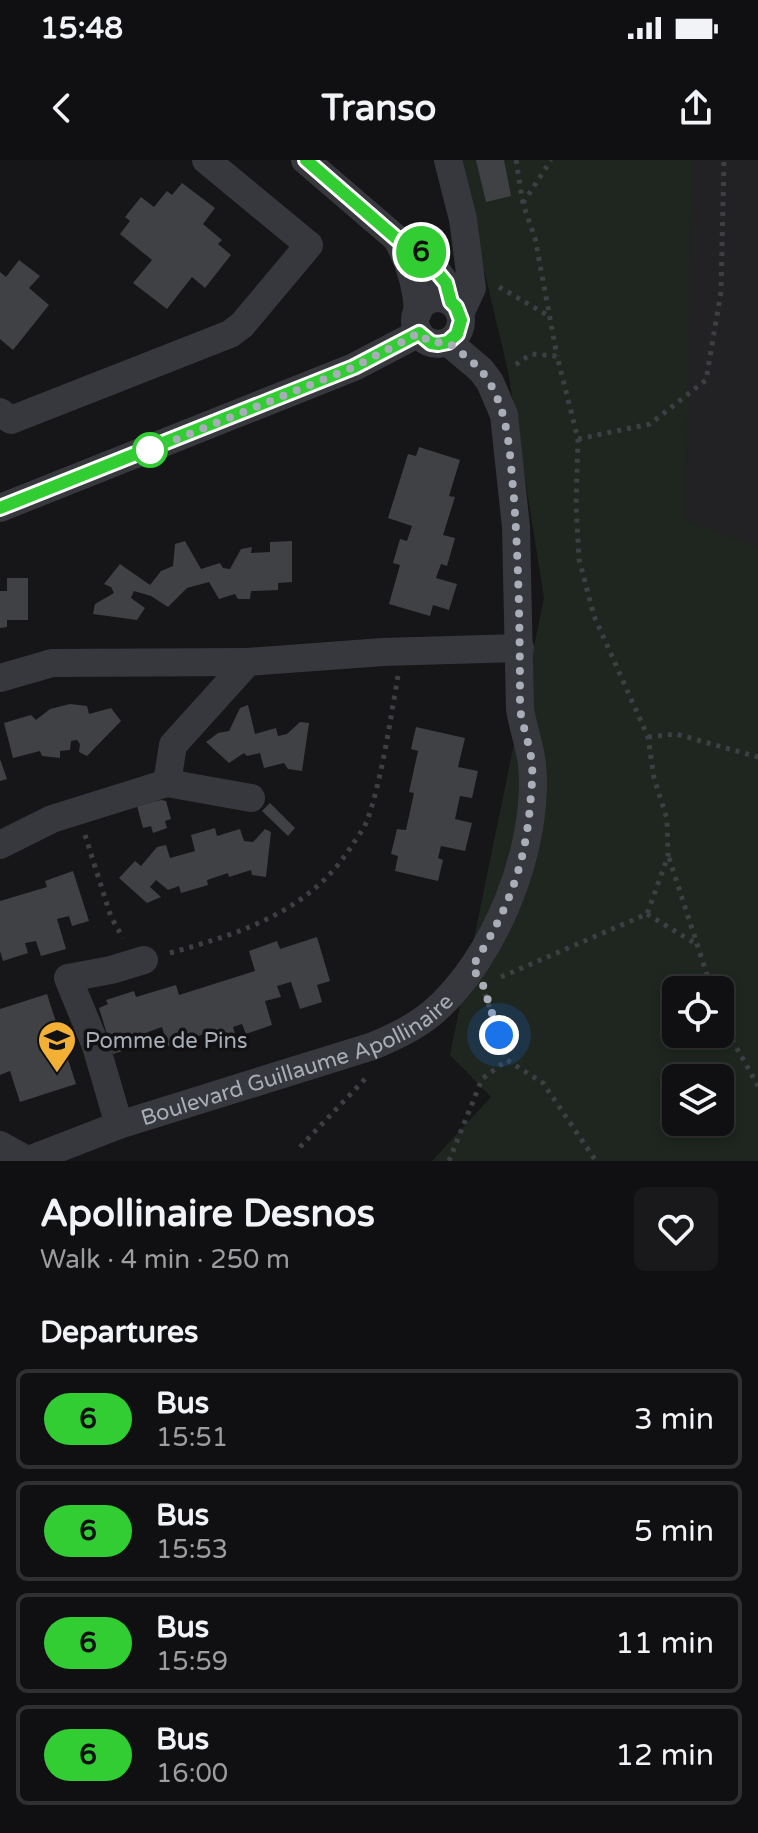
<!DOCTYPE html>
<meta charset="utf-8">
<style>
:root{--surface:#101012;--page:#19191b;--text:#f1f3f6;--muted:#9c9d9f;--line:#303032}
body{margin:0;font-family:"Varela Round",sans-serif;background:var(--page);color:var(--text);height:100vh;display:flex;flex-direction:column;font-size:30px;white-space:nowrap}
*{box-sizing:border-box;margin:0}
p{font-size:26px;color:var(--muted)}
.icon{flex:none;width:44px;height:44px;fill:none;stroke:currentColor;stroke-width:2;stroke-linecap:round;stroke-linejoin:round}
.map{position:relative;height:1001px;overflow:hidden}
.side{display:flex;flex-direction:column;background:var(--surface);flex:1}
.side>*{flex:none}
.badge{padding:0 16px;border-radius:26px;font-size:28px;line-height:52px}
.buttons{position:absolute;left:662px;top:816px;display:grid;gap:16px}
.buttons a{display:grid;place-items:center;width:72px;height:72px;border-radius:12px;background:var(--surface);box-shadow:0 4px 12px #0003,0 0 0 2px var(--line);font-size:40px}
.you{position:absolute;width:40px;height:40px;margin:-20px;border:6px solid #fff;border-radius:50%;background:#1a73e8;box-shadow:0 0 0 12px #1a73e833}
.map>.badge{position:absolute;translate:-50% -50%;box-shadow:0 0 0 4px #fff}
h2{padding:0 40px;font-size:30px;line-height:72px}
.round{display:grid;place-items:center;flex:none;width:84px;height:84px;border-radius:12px;background:var(--page)}
.head{display:flex;align-items:center;justify-content:space-between;height:136px;padding:0 40px}
h1{font-size:38px;font-weight:800;line-height:60px}
ul{padding:0;list-style:none}
li{display:flex;align-items:center;gap:24px;height:100px;margin:0 16px 12px;padding:0 24px;border:4px solid var(--line);border-radius:12px}
li div{flex:1}
li b{display:block;font-size:30px}
li em{font-style:normal}
li .badge{min-width:88px;font-weight:700;text-align:center}
.status{display:flex;justify-content:space-between;align-items:center;height:56px;padding:0 40px;background:var(--surface);direction:ltr}
.status svg{height:22px;fill:currentColor}
header{display:flex;justify-content:space-between;align-items:center;height:104px;padding:0 40px;background:var(--surface);font-size:36px;font-weight:800}
.map>svg:first-child{display:block}
.built{fill:#222225}
.green{fill:#1e261f;fill-rule:evenodd}
.building{fill:#404145}
.lines{fill:none;stroke-linecap:round;stroke-linejoin:round}
.path{stroke:#3d3f44;stroke-width:5;stroke-dasharray:4 6;stroke-linecap:butt}
.minor{stroke:#37383d;stroke-width:28}
.line-casing{stroke:#fff;stroke-width:18}
.line{stroke:#32cd32;stroke-width:12}
.walk{stroke:#a8adb8;stroke-width:8;stroke-dasharray:0 14.4}
.stop-dot{fill:#fff;stroke:#32cd32;stroke-width:4}
.labels{text-anchor:middle;stroke-width:7;stroke-linejoin:round;paint-order:stroke}
.poi-label{font-size:22px;fill:#a8adb8;stroke:#111113;text-anchor:start}
.street-label{font-size:22px;fill:#a8adb8;stroke:#111113}
</style>
<div class="status"><b>15:48</b><svg viewBox="0 0 49 12"><path d="M0 12V9h3v3zM5 12V6h3v6zM10 12V3h3v9zM15 12V0h3v12zM26 1h20v11H26zM47 4h2v5h-2z"/></svg></div>
<header><svg class="icon" aria-label="back" viewBox="0 0 24 24"><path d="M15 5l-7 7 7 7"/></svg>Transo<svg class="icon" aria-label="share" viewBox="0 0 24 24"><path d="M12 15V3M7 8l5-5 5 5M5 13v7h14v-7"/></svg></header>
<div class="map">
<svg width="758" height="1001" viewBox="0 0 758 1001">
<rect width="100%" height="100%" fill="#161618"/>
<path class="built" d="M 519,0 L 758,0 L 758,715 Z"/>
<path class="green" d="M 458,0 L 692,0 L 685,359 L 758,388 L 758,1001 L 432,1001 L 491,937 L 450,895 L 544,438 L 508,211 ZM 676,830 L 720,830 L 720,874 L 676,874 ZM 676,918 L 720,918 L 720,962 L 676,962 Z"/>
<path class="building" d="M 476,0 L 504,0 L 511,36 L 486,42 Z
M 182,23 L 215,48 L 203,64 L 222,80 L 218,84 L 231,95 L 205,128 L 192,117 L 167,149 L 133,123 L 152,100 L 120,74 L 130,61 L 125,57 L 141,37 L 154,47 L 167,31 L 172,35 Z
M 19,100 L 40,116 L 29,128 L 49,145 L 13,190 L 0,179 L 0,112 L 6,117 Z
M 419,287 L 460,300 L 449,336 L 455,337 L 443,375 L 455,378 L 447,406 L 441,404 L 436,418 L 457,424 L 449,450 L 433,445 L 430,456 L 389,444 L 400,405 L 393,403 L 400,379 L 407,381 L 412,366 L 388,358 L 408,294 L 416,296 Z
M 185,381 L 201,409 L 220,403 L 223,408 L 230,409 L 241,389 L 252,387 L 251,393 L 270,392 L 270,382 L 292,381 L 292,422 L 278,423 L 278,430 L 251,431 L 250,439 L 238,439 L 235,434 L 219,439 L 209,422 L 187,428 L 168,447 L 151,436 L 134,431 L 131,438 L 145,448 L 137,460 L 93,454 L 95,444 L 114,433 L 111,427 L 104,424 L 120,404 L 150,425 L 161,411 L 173,406 L 175,384 Z
M 7,418 L 28,418 L 28,460 L 7,460 L 7,467 L 0,468 L 0,431 L 7,431 Z
M 70,544 L 87,546 L 89,554 L 111,548 L 121,561 L 87,596 L 79,592 L 80,584 L 77,580 L 71,581 L 70,590 L 60,591 L 60,598 L 42,596 L 40,591 L 13,598 L 4,563 L 31,555 L 36,560 L 50,549 Z
M 248,545 L 255,574 L 276,568 L 278,576 L 287,574 L 300,562 L 309,563 L 302,611 L 288,609 L 284,603 L 264,608 L 260,593 L 247,596 L 244,593 L 229,603 L 206,582 L 218,573 L 229,571 L 240,548 Z
M 416,567 L 465,578 L 458,607 L 478,611 L 472,638 L 460,636 L 455,659 L 472,663 L 465,691 L 441,686 L 438,698 L 443,700 L 438,721 L 395,711 L 398,696 L 391,694 L 397,669 L 406,670 L 414,633 L 409,632 L 418,591 L 411,589 Z
M 0,599 L 7,619 L 0,621 Z
M 161,640 L 166,641 L 171,659 L 165,661 L 167,668 L 153,673 L 151,666 L 143,668 L 137,646 Z
M 270,643 L 295,668 L 288,676 L 262,651 Z
M 215,668 L 217,676 L 240,669 L 244,681 L 253,682 L 265,669 L 271,672 L 266,717 L 252,715 L 251,710 L 229,717 L 228,713 L 207,720 L 208,725 L 181,733 L 179,726 L 168,730 L 156,720 L 150,727 L 161,737 L 147,743 L 119,718 L 135,701 L 141,706 L 157,687 L 166,685 L 170,698 L 195,691 L 191,675 Z
M 73,711 L 89,761 L 72,766 L 69,756 L 57,759 L 66,789 L 41,796 L 36,781 L 25,783 L 28,793 L 3,801 L 0,791 L 0,741 L 47,727 L 45,721 Z
M 317,777 L 330,821 L 317,825 L 322,842 L 300,849 L 291,822 L 277,826 L 281,837 L 265,841 L 272,865 L 246,874 L 242,864 L 233,867 L 236,877 L 208,886 L 204,874 L 168,886 L 162,867 L 148,872 L 151,882 L 113,894 L 99,848 L 108,844 L 106,840 L 134,831 L 136,837 L 176,825 L 179,835 L 255,811 L 249,791 L 277,781 L 280,789 Z
M 47,834 L 76,924 L 20,942 L 10,911 L 0,915 L 0,849 Z"/>
<g class="lines">
<path class="path" d="M 516,0 L 523,44 L 535,78 L 557,196
M 523,43 L 551,0
M 499,127 L 549,156
M 578,279 L 650,264 L 706,220 L 721,132 L 724,0
M 648,577 L 676,574 L 758,597
M 85,675 L 111,757 L 123,778
M 669,698 L 712,830
M 647,754 L 696,784
M 170,793 C 241,773 309,752 351,687 C 356,679 363,670 367,661 C 382,619 390,561 398,516
M 501,817 L 647,754 L 668,696 L 667,659 L 654,618 L 648,577 L 594,456 L 579,399 L 576,345 L 578,279 L 557,196 L 531,194 L 511,208
M 485,834 L 507,900 L 543,923 L 596,1001
M 720,852 L 725,867 L 758,926
M 300,987 L 366,918
M 449,1001 L 482,919 L 507,900"/>
<g class="minor">
<path d="M 305,0 L 397,79 L 420,91 L 446,123 L 451,142"/>
<path d="M 448,0 L 463,59 L 472,128 L 460,154"/>
<path d="M 397,79 C 410,103 417,125 418,152"/>
<circle cx="438" cy="161" r="23"/>
<path d="M 0,252 L 11,260 L 230,174 L 242,165 L 309,85 L 206,0"/>
<path d="M 0,348 L 354,207 L 419,173"/>
<path d="M 0,518 L 52,503 L 248,502"/>
<path d="M 167,623 L 173,585 L 248,502 L 383,492 L 520,488"/>
<path d="M 0,685 L 52,659 L 167,623 L 251,638"/>
<path d="M 119,965 L 96,886 L 68,818 L 111,810 L 144,800"/>
<path d="M 0,985 L 27,1000"/>
<path id="s1" d="M 26,1001 L 119,965 L 373,886 C 394,877 414,868 432,853 C 495,800 540,686 532,604 C 530,586 523,568 520,549 L 516,367 L 504,255 L 490,222 L 481,210 L 448,182"/>
</g>
</g>
<g class="lines">
<defs>
<path id="line" d="M 0,348 L 354,207 L 419,173 L 431,183 L 438,184 L 448,182 L 457,174 L 461,160 L 456,147 L 451,142 L 446,123 L 420,91 L 397,79 L 306,0"/>
</defs>
<use href="#line" class="line-casing"/>
<use href="#line" class="line"/>
<path class="walk" d="M 150,290 L 354,207 L 419,173 L 431,183 L 448,182 C 462,194 478,204 488,220 C 510,255 510,299 514,339 C 519,409 520,479 520,549 C 523,568 530,585 532,604 C 533,618 531,633 530,647 C 524,711 506,753 472,807 L 483,825 L 499,875"/>
</g>
<defs>
<symbol id="school-pin" viewBox="-11 -11 22 30"><path d="M0 17L-7.5 6A9.5 9.5 0 1 1 7.5 6Z" fill="#f2b134" stroke="#111113"/><path d="M0-5L7-2L0 1L-7-2ZM-4 1L0 2.5L4 1V4Q0 6-4 4Z" fill="#111"/></symbol>
</defs>
<g fill-rule="evenodd">
<use href="#school-pin" x="35" y="858" width="44" height="60"/>
</g>
<circle class="stop-dot" cx="150" cy="290" r="16"/>
<g class="labels">
<g class="poi-label">
<text x="85" y="888">Pomme de Pins</text>
</g>
<g class="street-label">
<text dy="8" stroke="none"><textPath href="#s1" startOffset="290">Boulevard Guillaume Apollinaire</textPath></text>
</g>
</g>
</svg>
<div class="buttons">
<a><svg class="icon" aria-label="locate" viewBox="0 0 24 24"><circle cx="12" cy="12" r="6"/><path d="M12 2v4M12 18v4M2 12h4M18 12h4"/></svg></a>
<a><svg class="icon" aria-label="layers" viewBox="0 0 24 24"><path d="M12 4l9 5-9 5-9-5zM3 14l9 5 9-5"/></svg></a>
</div>
<div class="you" style="left:499px;top:875px"></div>
<b class="badge" style="left:421px;top:92px;background:#32cd32;color:#111">6</b>
</div>
<section class="side">
<div class="head"><div><h1>Apollinaire Desnos</h1><p>Walk · 4 min · 250 m</p></div><a class="round"><svg class="icon" aria-label="heart" viewBox="0 0 24 24"><path d="M12 20l-8-8c-3-5 5-10 8-4 3-6 11-1 8 4z"/></svg></a></div>
<h2>Departures</h2>
<ul>
<li><span class="badge" style="background:#32cd32;color:#111">6</span><div><b>Bus</b><p>15:51</p></div><em>3 min</em></li>
<li><span class="badge" style="background:#32cd32;color:#111">6</span><div><b>Bus</b><p>15:53</p></div><em>5 min</em></li>
<li><span class="badge" style="background:#32cd32;color:#111">6</span><div><b>Bus</b><p>15:59</p></div><em>11 min</em></li>
<li><span class="badge" style="background:#32cd32;color:#111">6</span><div><b>Bus</b><p>16:00</p></div><em>12 min</em></li>
</ul>
</section>
